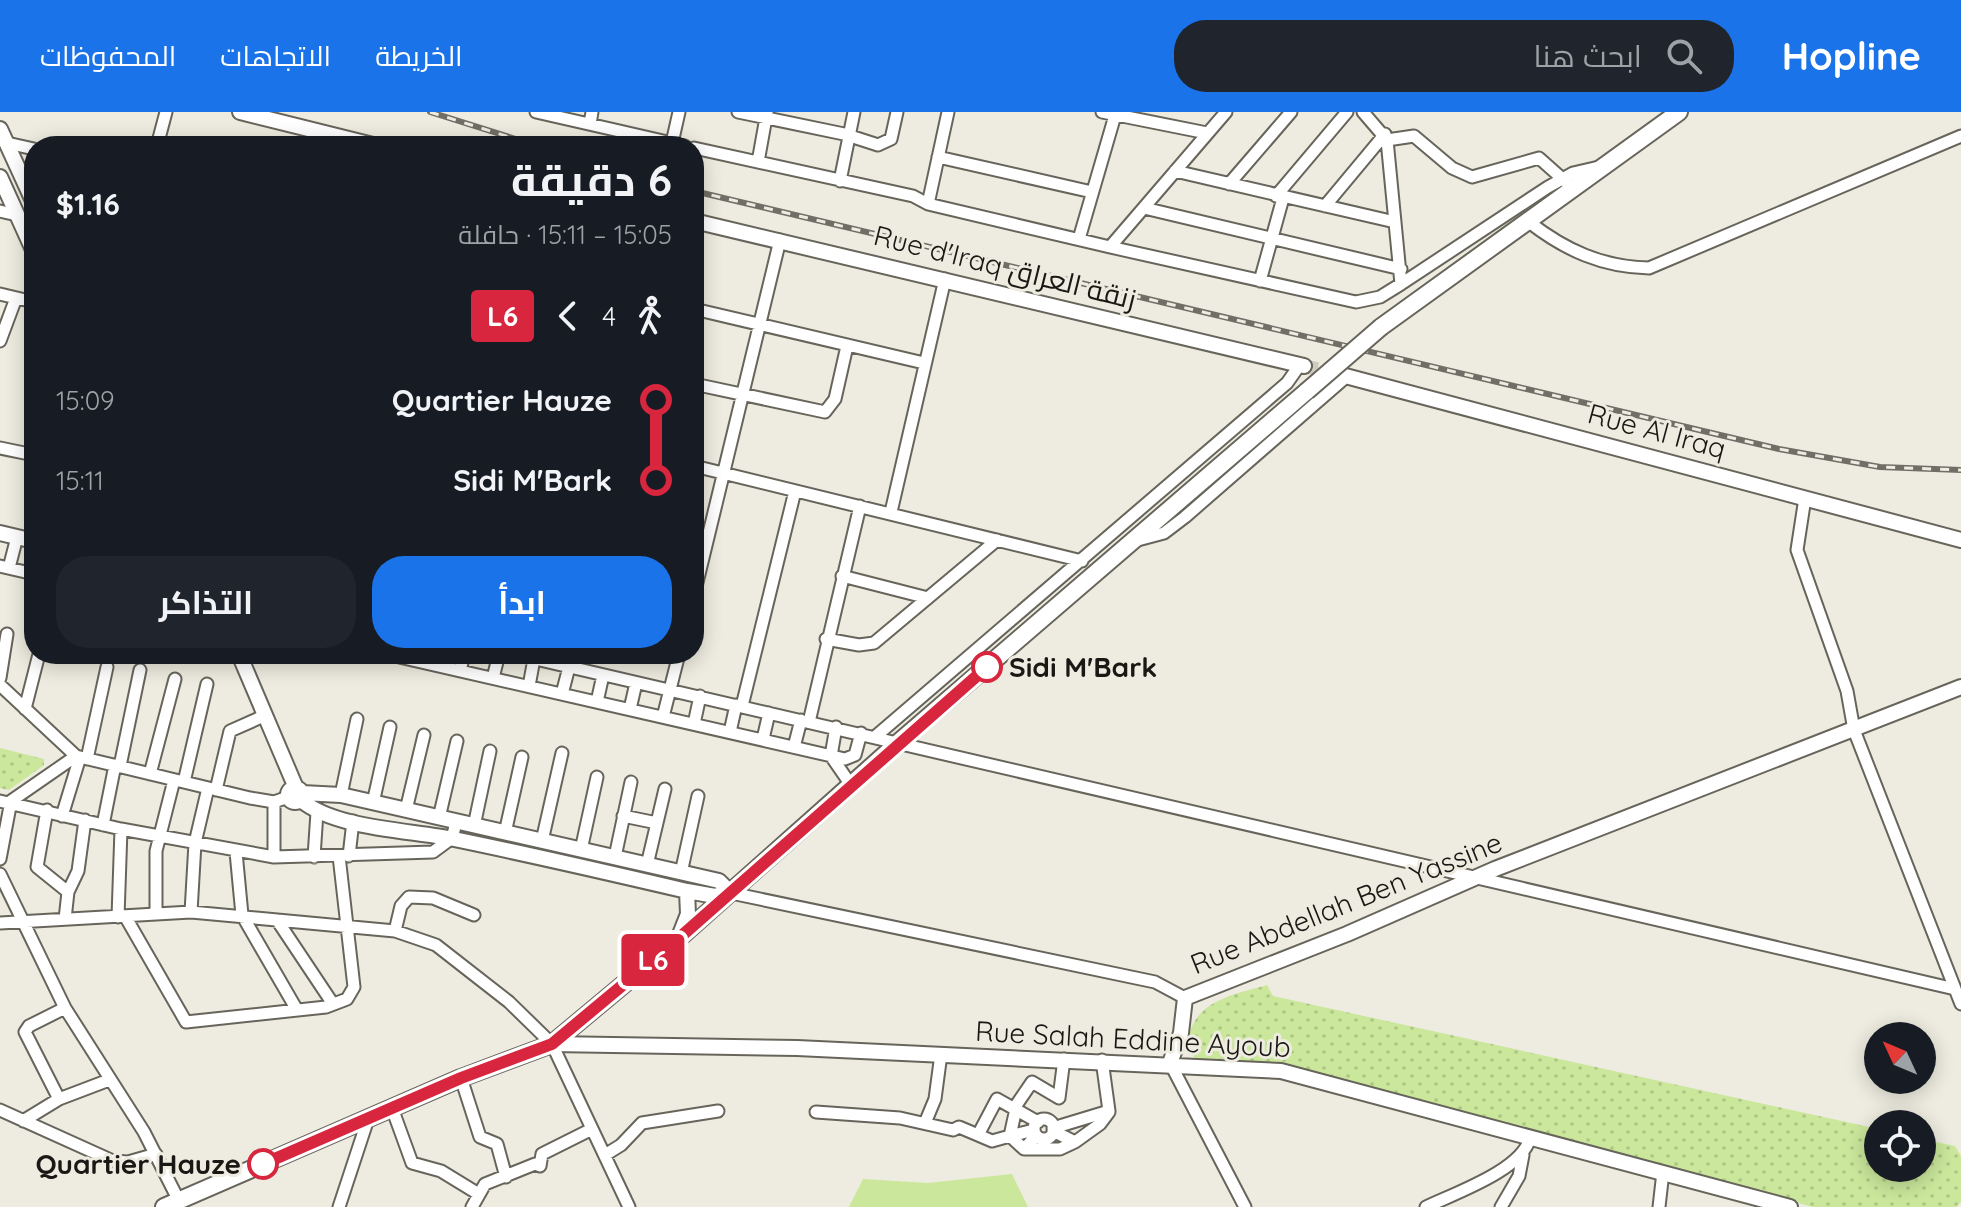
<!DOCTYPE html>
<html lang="ar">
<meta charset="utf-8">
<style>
:root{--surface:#171b24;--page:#20242c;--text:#f1f3f6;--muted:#9ea1a6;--accent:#1a73e8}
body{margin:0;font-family:Quicksand,Cairo,sans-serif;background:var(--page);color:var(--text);direction:rtl;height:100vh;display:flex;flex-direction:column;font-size:30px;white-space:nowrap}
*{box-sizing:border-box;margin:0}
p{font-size:26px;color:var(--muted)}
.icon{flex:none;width:44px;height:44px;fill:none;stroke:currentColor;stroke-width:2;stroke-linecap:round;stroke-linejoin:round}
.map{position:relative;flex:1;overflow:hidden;direction:ltr}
.panel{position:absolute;left:24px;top:24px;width:680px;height:528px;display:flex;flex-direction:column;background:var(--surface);border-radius:32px;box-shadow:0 4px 20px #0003;direction:rtl}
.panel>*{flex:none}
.badge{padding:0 16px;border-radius:6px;font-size:28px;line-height:52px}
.needle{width:52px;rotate:314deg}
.controls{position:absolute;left:1864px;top:910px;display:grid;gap:16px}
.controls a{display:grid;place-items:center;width:72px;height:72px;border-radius:50%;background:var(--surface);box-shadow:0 4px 20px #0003;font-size:40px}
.map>.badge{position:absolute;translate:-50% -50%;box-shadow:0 0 0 4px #fff}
.legs{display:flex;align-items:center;gap:12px;height:88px;padding:0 32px;font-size:26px}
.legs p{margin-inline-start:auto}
.overview{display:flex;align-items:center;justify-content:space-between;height:136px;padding:0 32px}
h1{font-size:44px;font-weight:700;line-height:60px}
.action{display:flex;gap:16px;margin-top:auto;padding:16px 32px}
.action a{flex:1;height:92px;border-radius:32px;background:var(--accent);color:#fff;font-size:32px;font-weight:700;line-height:92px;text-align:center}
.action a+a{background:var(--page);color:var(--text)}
ul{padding:0 32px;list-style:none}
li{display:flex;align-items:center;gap:28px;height:80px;font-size:30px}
li i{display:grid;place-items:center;width:12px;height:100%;margin:0 10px;background:currentColor}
li i::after{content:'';width:20px;height:20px;margin:-10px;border:6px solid;border-radius:50%;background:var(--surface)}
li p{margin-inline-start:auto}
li:first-child i{background:linear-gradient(#0000 50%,currentColor 0)}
li:last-child i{background:linear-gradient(currentColor 50%,#0000 0)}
header{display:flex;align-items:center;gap:48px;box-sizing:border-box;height:112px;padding:0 40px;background:var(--accent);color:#fff}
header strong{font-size:38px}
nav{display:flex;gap:44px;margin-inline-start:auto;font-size:28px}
.search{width:560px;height:72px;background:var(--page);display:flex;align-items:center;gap:20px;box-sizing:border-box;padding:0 28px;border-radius:32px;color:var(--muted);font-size:30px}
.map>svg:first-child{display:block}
.green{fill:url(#green-dots)}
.pitch{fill:#cae79b}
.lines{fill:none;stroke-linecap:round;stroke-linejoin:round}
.tertiary-tunnel{stroke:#ceccc1;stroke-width:14;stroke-dasharray:14 7;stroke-linecap:butt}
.minor-casing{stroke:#67655b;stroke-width:15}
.tertiary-casing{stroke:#67655b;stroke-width:18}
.secondary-casing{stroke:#67655b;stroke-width:20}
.minor{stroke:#fff;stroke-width:11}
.tertiary{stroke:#fff;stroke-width:14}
.secondary{stroke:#fff;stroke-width:16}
.rail-casing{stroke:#706f67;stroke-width:6}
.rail{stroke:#eeece0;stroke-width:3;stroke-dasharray:9;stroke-linecap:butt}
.secondary-bridge-casing{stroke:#67655b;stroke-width:20;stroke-linecap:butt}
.secondary-bridge{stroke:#fff;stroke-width:16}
.line-1-casing{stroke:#fff;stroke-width:18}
.line-1{stroke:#d7263d;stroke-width:12}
.stop-1-dot{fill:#fff;stroke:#d7263d;stroke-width:4}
.labels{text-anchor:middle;stroke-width:6;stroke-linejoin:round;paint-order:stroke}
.street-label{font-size:28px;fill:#191814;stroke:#eeece0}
.stop-label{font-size:28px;font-weight:bold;fill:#191814;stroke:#eeece0;text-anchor:start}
</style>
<header>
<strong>Hopline</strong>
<div class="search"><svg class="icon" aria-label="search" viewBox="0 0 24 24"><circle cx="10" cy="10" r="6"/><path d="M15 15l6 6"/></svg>ابحث هنا</div>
<nav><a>الخريطة</a><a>الاتجاهات</a><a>المحفوظات</a></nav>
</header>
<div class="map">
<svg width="1961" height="1095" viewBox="0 0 1961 1095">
<defs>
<pattern id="green-dots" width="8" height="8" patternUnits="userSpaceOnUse" patternTransform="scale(2)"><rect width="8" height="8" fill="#cae79b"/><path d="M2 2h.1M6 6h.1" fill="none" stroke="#adc585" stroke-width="1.8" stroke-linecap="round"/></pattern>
</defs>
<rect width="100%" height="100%" fill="#eeece0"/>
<path class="green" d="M 0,636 L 44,647 L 44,653 L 9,678 L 0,676 Z
M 1267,873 L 1273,884 L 1878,1017 L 1878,1056 L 1922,1056 L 1922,1027 L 1955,1034 L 1961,1044 L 1961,1090 L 1956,1095 L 1813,1095 L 1277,954 L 1197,949 C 1189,940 1187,932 1190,920 C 1200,887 1237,882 1267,873 Z"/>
<path class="pitch" d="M 1012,1062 L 1028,1095 L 849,1095 L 863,1067 L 928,1071 Z"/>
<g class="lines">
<path class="tertiary-tunnel" d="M 1304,254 L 1338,262"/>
<defs>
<path id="minor" d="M 536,0 L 685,34
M 738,0 L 844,22 L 878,33 L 891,27 L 897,0
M 1102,0 L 1207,21
M 590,12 L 592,0
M 1387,28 L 1414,24 L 1452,56 L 1472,65 L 1539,46 L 1566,70
M 7,31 L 34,37
M 672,31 L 679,0
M 157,34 L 166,0
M 694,36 L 913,84 L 928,92 L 1110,135 L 1226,0
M 938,45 L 1092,80
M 758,50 L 767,0
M 1175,59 L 1395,110
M 840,69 L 854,0
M 1229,72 L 1291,0
M 1276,84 L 1347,0
M 928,92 L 948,0
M 1325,94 L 1385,22
M 1144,96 L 1401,157
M 0,99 L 17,103
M 1529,110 C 1565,138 1602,155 1649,156 L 1961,24
M 1079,127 L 1116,0
M 1110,135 L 1356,190 L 1380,185 L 1401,172 L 1387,28 L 1363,0
M 1260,169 L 1283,86
M 1401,172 L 1548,75 L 1573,61 L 1599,55
M 0,182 L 34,190
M 694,197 L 924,251
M 0,229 L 16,186
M 694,272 L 825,300 L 835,287 L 847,234
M 0,336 L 34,343
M 694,354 L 1082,449
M 1805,386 L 1797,438 L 1847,579 L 1854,618 L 1961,892
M 891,400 L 945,167
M 1134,429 L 1164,421 L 1185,405 L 1347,264
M 0,454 L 34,462
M 9,456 L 17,425
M 842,464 L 928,486
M 694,483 L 780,128
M 826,527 L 859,533 L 874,531 L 997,428
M 386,542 L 845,647 L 855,643 L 861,621
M 514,542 L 1955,877
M 460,559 L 464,542
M 0,566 L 7,522
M 493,566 L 499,542
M 0,573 L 76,644 L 250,686 L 274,690 L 288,685
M 529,574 L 534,547
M 562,582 L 569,555
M 597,590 L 603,563
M 742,594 L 795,379
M 25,597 L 39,542
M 630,597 L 636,571
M 663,605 L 679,542
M 809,610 L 860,394
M 694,612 L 700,584
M 836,615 L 831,644 L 851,673
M 730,620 L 736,593
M 876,624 L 1287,271 L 1299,254
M 763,627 L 769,601
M 794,635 L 801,608
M 87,647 L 107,555
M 120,654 L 140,558
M 150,662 L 175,567
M 184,670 L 207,572
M 216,678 L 230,619 L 266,603
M 341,683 L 357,607
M 0,689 L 121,717 L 274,745 L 433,740 L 452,726 L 456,711
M 373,691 L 390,615
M 47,698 L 37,755 L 68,780
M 406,698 L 424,623
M 62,704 L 80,645
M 623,704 L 657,711
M 439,706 L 457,629
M 103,713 L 115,653
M 474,714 L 490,639
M 505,721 L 522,645
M 542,729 L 562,641
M 581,738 L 597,665
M 236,740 L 242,803 L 297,898
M 349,744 L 353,709
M 274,745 L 274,690
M 314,745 L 317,700
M 615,745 L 631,670
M 0,747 L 11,689 L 76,644
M 647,753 L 665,677
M 681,761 L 698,684
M 0,762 L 65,896 L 144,1020 L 179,1089
M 731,781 L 1155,870 L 1185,886
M 191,800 L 195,731 L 208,676
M 156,801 L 156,739 L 174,668
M 125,804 L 186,910 L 326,895 L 347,887 L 354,875 L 339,744
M 118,805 L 121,717
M 65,807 L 68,780 L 78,759 L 85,708
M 277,808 L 333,892
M 0,811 L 191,800 L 395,819 L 436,833 L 509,890 L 552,932 L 629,1095
M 395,819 L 401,794 L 409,785 L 433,786 L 474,803
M 1170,951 L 1245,1095
M 461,966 L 480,1025 L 497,1032 L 506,1065
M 59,987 L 25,920 L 29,914 L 65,896
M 392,996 L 412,1051 L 441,1059 L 477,1081
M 0,998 L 113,1049 L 128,1050 L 156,1042
M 816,1000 L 900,1006 L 953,1018 L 959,1015 L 978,1023 L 997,987 L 1038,1010
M1034 1017a10 10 0 1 1 20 0a10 10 0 1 1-20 0Z
M 23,1009 L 59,987 L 109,968
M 925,1011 L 935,987 L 941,942
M 1053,1016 L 1109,999 L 1102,948
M 1053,1019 L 1075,1030 L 1100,1012 L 1109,1000
M 978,1023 L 992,1029 L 1010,1024 L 1017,992 L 1032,970 L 1059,986 L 1064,947
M 1036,1024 L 1024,1037 L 1060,1037 L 1075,1030
M 1024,1037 L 1010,1024 L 1034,1018
M 605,1043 L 621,1033 L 642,1011 L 718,999
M 339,1095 L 368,1007
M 472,1095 L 485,1072 L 535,1052 L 540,1054 L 542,1042 L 592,1017
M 1426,1095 C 1455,1081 1522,1058 1530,1026
M 1501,1095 L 1519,1064 L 1523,1043
M 1659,1095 L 1663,1060"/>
<path id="tertiary" d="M 240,0 L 377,34
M 0,17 L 34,91
M 0,65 L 34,140
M 694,109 L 1304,254
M 1338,262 L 1961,428
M 0,421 L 34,429
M 239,542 L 296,676
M288 683a7 7 0 1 1 14 0a7 7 0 1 1-14 0Z
M 302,681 L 341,683 L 719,769 L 731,781
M 301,688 C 335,717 410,718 454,727 C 532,743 610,761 687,779 L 715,784 L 731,781
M 679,825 L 688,802 L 687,779
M 552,932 L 797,936 L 1281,959 L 1790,1095
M 1170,951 L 1181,921 L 1185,886 L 1347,822 L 1495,757 L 1961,575"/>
<path id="secondary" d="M 1381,215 L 1679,0
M 164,1095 L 461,966 L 552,932 L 678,827 L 899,630 L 1307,279"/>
</defs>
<use href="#minor" class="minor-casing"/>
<use href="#tertiary" class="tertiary-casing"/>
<use href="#secondary" class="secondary-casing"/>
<use href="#minor" class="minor"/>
<use href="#tertiary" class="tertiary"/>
<use href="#secondary" class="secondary"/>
<defs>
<path id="rail" d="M 430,0 L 538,34
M 694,79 L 1779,337 L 1880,355 L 1961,358"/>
</defs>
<use href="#rail" class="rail-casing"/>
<use href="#rail" class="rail"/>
<defs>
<path id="secondary-bridge" d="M 1307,279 L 1381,215"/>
</defs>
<use href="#secondary-bridge" class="secondary-bridge-casing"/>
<use href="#secondary-bridge" class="secondary-bridge"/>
</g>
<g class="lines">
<defs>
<path id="line-1" d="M 263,1052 L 461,966 L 552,932 L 678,827 L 987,555"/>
</defs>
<use href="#line-1" class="line-1-casing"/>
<use href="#line-1" class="line-1"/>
</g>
<g class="stop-1-dot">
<circle cx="987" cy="555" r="14"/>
<circle cx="263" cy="1052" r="14"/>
</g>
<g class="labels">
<g class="street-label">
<text transform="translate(1005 155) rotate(14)" y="10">Rue d'Iraq زنقة العراق</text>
<text transform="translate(1657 319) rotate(15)" y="10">Rue Al Iraq</text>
<text transform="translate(1346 791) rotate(-22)" y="10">Rue Abdellah Ben Yassine</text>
<text transform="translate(1133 927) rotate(3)" y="10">Rue Salah Eddine Ayoub</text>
</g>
<g class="stop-label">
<text x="1009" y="565">Sidi M'Bark</text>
<text x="241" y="1062" text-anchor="end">Quartier Hauze</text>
</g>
</g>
</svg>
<div class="controls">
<a><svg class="needle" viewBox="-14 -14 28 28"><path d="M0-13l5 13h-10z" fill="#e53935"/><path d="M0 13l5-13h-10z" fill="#9ea1a6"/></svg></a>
<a><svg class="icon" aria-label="locate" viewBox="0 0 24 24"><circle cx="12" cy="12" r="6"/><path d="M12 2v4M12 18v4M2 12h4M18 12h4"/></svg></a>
</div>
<b class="badge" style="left:653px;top:848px;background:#d7263d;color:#fff">L6</b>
<section class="panel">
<div class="overview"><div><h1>6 دقيقة</h1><p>15:05 – 15:11 · حافلة</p></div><b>$1.16</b></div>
<div class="legs"><svg class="icon" aria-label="walk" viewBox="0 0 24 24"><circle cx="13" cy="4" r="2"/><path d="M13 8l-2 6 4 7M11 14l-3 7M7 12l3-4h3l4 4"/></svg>4<svg class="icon" aria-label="back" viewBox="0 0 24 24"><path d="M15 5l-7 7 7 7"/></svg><b class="badge" style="background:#d7263d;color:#fff">L6</b></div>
<ul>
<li><i style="color:#d7263d"></i><b>Quartier Hauze</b><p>15:09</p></li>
<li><i style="color:#d7263d"></i><b>Sidi M'Bark</b><p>15:11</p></li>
</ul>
<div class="action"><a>ابدأ</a><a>التذاكر</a></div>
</section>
</div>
